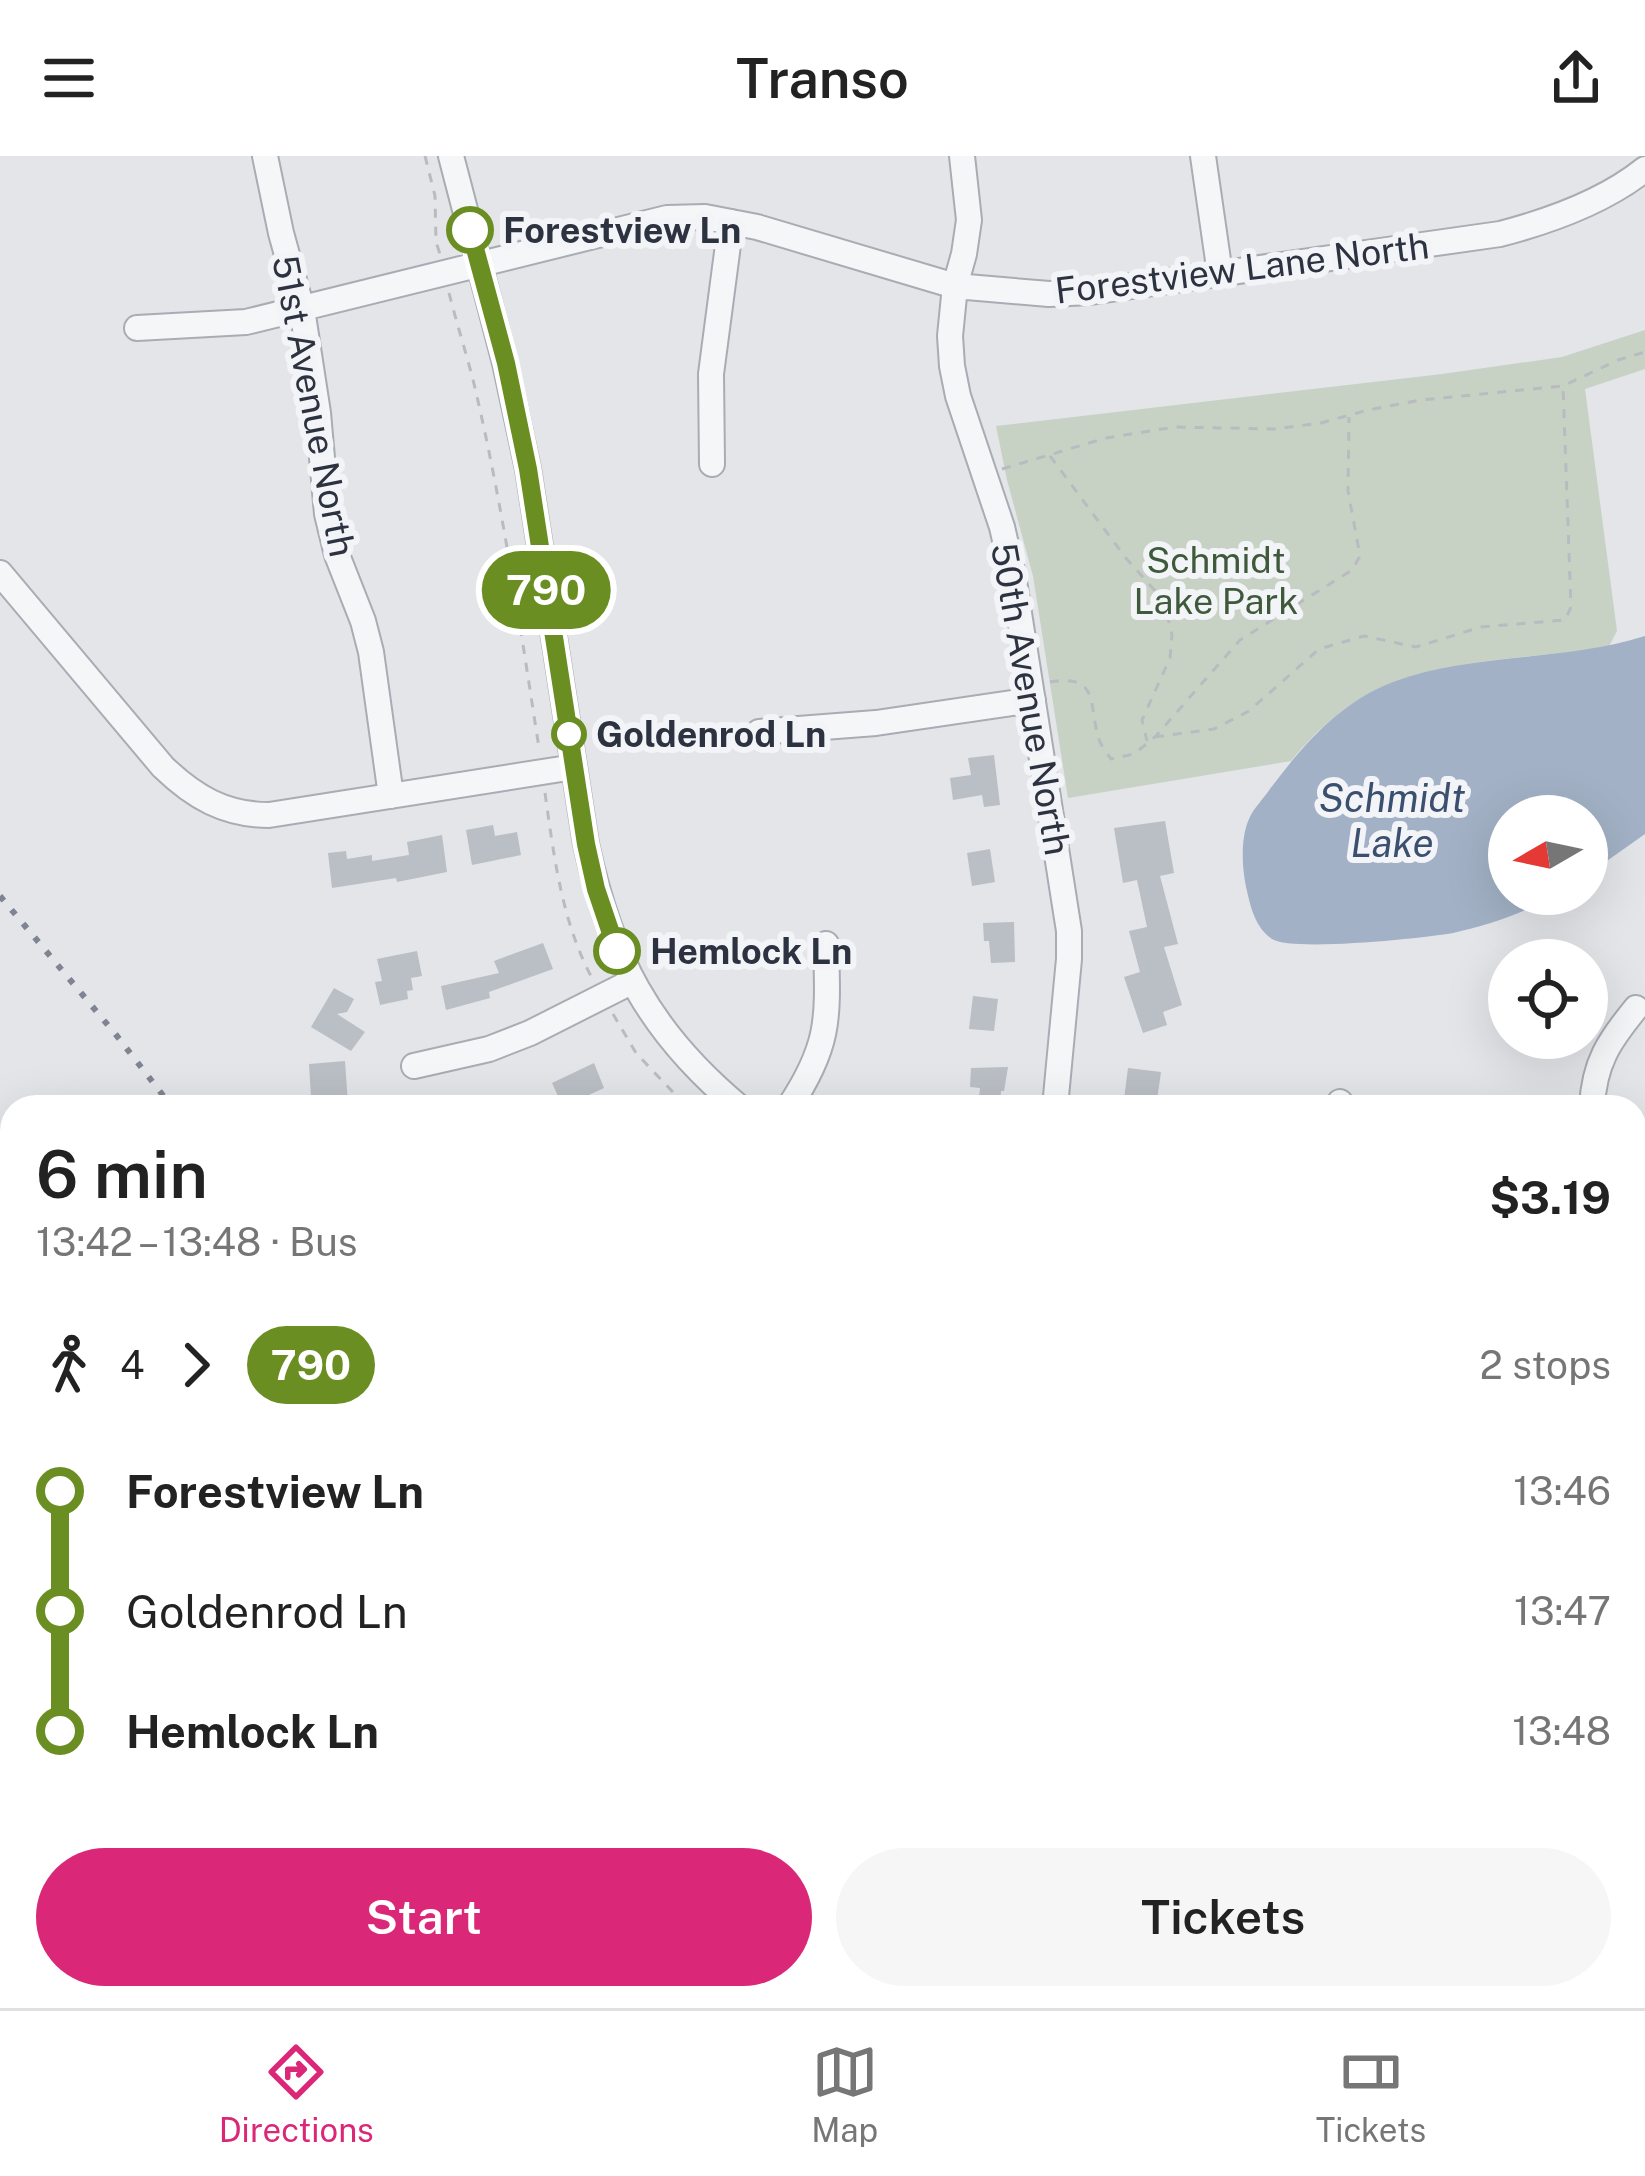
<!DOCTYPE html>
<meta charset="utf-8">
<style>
:root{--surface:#fff;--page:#f6f6f6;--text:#222;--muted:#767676;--line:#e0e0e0;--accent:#db2777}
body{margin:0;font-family:"Public Sans",sans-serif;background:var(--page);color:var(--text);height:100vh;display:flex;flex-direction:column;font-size:45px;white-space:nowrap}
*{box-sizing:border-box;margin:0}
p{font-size:39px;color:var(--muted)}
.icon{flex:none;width:66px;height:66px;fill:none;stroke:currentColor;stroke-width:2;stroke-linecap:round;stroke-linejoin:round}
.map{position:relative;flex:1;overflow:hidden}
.side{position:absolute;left:0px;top:939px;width:1647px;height:915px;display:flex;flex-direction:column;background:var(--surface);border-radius:36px 36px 0 0;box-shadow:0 12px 48px #0002}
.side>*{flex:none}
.badge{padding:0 24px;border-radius:39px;font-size:42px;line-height:78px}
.needle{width:78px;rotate:261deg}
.tools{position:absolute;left:1488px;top:639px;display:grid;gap:24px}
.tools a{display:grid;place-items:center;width:120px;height:120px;border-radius:50%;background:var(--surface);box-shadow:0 12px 48px #0002;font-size:60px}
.map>.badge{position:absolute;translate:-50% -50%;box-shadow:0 0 0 6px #fff}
.legs{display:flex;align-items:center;gap:18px;height:132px;padding:0 36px;font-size:39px}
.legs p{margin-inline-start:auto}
.overview{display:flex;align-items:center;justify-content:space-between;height:204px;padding:0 36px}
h1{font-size:66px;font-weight:600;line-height:90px}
.cta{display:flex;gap:24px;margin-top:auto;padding:24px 36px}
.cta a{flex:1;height:138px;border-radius:72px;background:var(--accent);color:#fff;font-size:48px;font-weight:600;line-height:138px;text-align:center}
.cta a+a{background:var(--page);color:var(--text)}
ul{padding:0 36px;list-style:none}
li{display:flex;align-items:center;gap:42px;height:120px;font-size:45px}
li i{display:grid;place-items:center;width:18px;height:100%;margin:0 15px;background:currentColor}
li i::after{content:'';width:30px;height:30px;margin:-15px;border:9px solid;border-radius:50%;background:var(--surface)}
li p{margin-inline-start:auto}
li:first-child i{background:linear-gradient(#0000 50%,currentColor 0)}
li:last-child i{background:linear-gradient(currentColor 50%,#0000 0)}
header{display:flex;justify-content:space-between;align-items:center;height:156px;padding:0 36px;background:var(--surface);font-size:54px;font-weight:600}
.tabs{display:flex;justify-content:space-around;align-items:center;height:168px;border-top:3px solid var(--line);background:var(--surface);font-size:33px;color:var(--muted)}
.tabs a{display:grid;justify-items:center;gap:6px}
.tabs .active{color:var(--accent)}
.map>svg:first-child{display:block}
.green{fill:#c7d2c5}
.water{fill:#a2b1c5}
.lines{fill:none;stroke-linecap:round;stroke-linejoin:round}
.stream{stroke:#a2b1c5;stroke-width:6}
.river{stroke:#a2b1c5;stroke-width:33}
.building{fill:#babec5}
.minor-casing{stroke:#a8acb3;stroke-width:28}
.path{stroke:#b9bbc0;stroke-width:3;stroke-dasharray:9 9;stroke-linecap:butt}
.minor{stroke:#f5f6f8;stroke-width:24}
.rail{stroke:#7e8491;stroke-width:6;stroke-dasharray:6 12;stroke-linecap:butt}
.line-1-casing{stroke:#fff;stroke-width:27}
.line-1{stroke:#6b8e23;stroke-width:18}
.stop-1-dot{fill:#fff;stroke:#6b8e23;stroke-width:6}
.labels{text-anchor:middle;stroke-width:12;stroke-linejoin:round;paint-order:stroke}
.stop-label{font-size:36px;font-weight:bold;fill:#2c323f;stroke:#f2f4f7;text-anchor:start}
.street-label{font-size:36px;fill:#2c323f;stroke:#f2f4f7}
.park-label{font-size:36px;fill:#3f5a3b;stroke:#f2f4f7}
.water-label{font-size:39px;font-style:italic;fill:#3b4f6f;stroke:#f2f4f7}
</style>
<header><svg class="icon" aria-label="menu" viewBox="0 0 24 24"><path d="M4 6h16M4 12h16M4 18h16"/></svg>Transo<svg class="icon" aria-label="share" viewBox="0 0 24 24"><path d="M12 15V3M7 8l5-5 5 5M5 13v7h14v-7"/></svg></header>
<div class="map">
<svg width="1645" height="1852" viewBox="0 0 1645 1852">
<rect width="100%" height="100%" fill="#e3e5e9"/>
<path class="green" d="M 1645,174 L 1645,213 L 1585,233 L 1617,475 L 1608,492 C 1539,501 1460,502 1394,526 C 1353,541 1318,572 1291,605 L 1068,642 L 1033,420 L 1007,324 L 996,270 L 1442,218 L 1562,201 Z"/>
<path class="water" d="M 1645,480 L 1645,678 L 1587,719 L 1587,660 L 1509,660 L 1509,738 L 1556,738 C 1526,757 1488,769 1453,777 C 1425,782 1292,796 1272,783 C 1256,772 1251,753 1247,735 C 1242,714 1240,683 1249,663 C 1253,653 1264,642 1270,633 C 1303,589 1340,546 1393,526 C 1473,496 1563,506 1645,480 Z"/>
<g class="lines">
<path class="stream" d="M 982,1852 L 987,1842"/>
<path class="river" d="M 0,1452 L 12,1450"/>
</g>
<path class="building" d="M 994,599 L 1000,649 L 984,651 L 982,639 L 953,644 L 950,622 L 971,619 L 968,602 Z
M 1165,665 L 1174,717 L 1160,720 L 1178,788 L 1164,791 L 1182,849 L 1163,856 L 1167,869 L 1143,877 L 1124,821 L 1140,816 L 1129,775 L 1147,771 L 1137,724 L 1123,727 L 1114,672 Z
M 493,669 L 495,680 L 517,676 L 521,699 L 472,709 L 466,674 Z
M 442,679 L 447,716 L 397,726 L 396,722 L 332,732 L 328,697 L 346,695 L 347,703 L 372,699 L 372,705 L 409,699 L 407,686 Z
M 990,693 L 995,726 L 972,730 L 967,697 Z
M 1014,766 L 1015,806 L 991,807 L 989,785 L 984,785 L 983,767 Z
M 543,787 L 553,813 L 489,836 L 490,842 L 446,854 L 441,830 L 499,817 L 494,805 Z
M 417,795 L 422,820 L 411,822 L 413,834 L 407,835 L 408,843 L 380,849 L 375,826 L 382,825 L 377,803 Z
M 334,832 L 354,843 L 347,856 L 337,858 L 365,876 L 351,895 L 311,871 Z
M 973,840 L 998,843 L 994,875 L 969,873 Z
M 345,905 L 348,948 L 329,949 L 329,940 L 311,941 L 309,908 Z
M 594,907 L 604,932 L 563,951 L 552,927 Z
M 1008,911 L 1004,935 L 1001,935 L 1000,951 L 978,951 L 980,932 L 970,931 L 971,912 Z
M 1128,912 L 1161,916 L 1156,951 L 1123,951 Z"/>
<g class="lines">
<defs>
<path id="minor" d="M 265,0 L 281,77 L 302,153 L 318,257 L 327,358 L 337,399 L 363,465 L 371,496 L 391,640
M 451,0 L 505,207 L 528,313 L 586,688 C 611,802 648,875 739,951
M 962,0 L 969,64 L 964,98 L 955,130 L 950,180 L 952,210 L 958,240 L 1002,371 L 1013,419 L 1069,775 L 1069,803 L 1055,951
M 1203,0 L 1220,118
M 137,172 L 246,166 L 667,62 L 705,61 L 757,71 L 955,130 L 1049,138 L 1090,136 L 1500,78 C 1550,65 1604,46 1645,13
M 712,308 L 711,218 L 731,66
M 0,417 L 163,611 C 194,641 225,659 269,659 L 574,611
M 759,576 L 876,567 L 1033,544
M 414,910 L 489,893 L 530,877 L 631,826
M 789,951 C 831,888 828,861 826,788
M 1337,951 L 1340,946
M 1592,951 C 1594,907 1609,885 1636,852
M 1635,1059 L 1645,1078
M 0,1064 L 12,1074
M 1635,1134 L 1645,1128
M 1635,1640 L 1645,1639
M 0,1760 L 12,1758
M 1605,1842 L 1607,1852
M 348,1852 L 351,1842
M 1171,1852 L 1175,1842"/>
</defs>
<use href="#minor" class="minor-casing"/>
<path class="path" d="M 425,0 L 435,40 L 436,86 L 440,98
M 449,137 C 458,173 470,208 478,245 C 504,359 521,476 539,592
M 1050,300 L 1125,401 L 1164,445 L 1172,479 L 1170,502 L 1142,564 L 1147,585
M 1002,313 L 1106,282 L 1175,271 L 1274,273 L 1321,267 L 1368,254 L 1421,244 L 1563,230 L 1618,204 L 1645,196
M 1050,526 C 1103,517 1087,553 1100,586 C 1101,589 1109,600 1111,603 L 1134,598 L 1155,581 L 1240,484 L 1352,414 L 1360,400 L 1348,335 L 1349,261
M 1155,581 L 1214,573 L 1249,555 L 1319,493 L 1364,480 L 1416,491 L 1481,471 L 1565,464 L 1571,451 L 1563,230
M 545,637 C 554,701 562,767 593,824
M 613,858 L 636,897 L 687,951
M 571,1842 L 572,1852
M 1571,1842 L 1573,1852"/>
<use href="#minor" class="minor"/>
<path class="rail" d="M 0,740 L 117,880 L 172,951
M 528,1842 L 530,1852"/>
</g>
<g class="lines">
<defs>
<path id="line-1" d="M 470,74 L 506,207 L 528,313 L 586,688 L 596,733 L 617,795"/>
</defs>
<use href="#line-1" class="line-1-casing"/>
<use href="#line-1" class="line-1"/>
</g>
<g class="stop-1-dot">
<circle cx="470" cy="74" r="21"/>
<circle cx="569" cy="578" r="15"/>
<circle cx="617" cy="795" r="21"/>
</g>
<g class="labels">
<g class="stop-label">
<text x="503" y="87">Forestview Ln</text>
<text x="596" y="591">Goldenrod Ln</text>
<text x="650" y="808">Hemlock Ln</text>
</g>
<g class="street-label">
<text transform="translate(1242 112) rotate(-7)" y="13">Forestview Lane North</text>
<text transform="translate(314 250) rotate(79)" y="13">51st Avenue North</text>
<text transform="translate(1031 543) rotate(80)" y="13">50th Avenue North</text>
</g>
<g class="park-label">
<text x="1216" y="417">Schmidt<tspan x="1216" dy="41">Lake Park</tspan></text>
</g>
<g class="water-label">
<text x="1392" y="656">Schmidt<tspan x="1392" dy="45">Lake</tspan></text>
</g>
</g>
</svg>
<div class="tools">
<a><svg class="needle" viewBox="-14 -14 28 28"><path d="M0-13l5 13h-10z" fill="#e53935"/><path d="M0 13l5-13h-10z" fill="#767676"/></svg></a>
<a><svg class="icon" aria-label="locate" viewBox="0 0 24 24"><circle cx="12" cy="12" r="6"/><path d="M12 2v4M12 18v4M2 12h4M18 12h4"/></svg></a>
</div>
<b class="badge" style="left:546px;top:434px;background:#6b8e23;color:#fff">790</b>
<section class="side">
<div class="overview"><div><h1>6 min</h1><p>13:42 – 13:48 · Bus</p></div><b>$3.19</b></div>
<div class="legs"><svg class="icon" aria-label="walk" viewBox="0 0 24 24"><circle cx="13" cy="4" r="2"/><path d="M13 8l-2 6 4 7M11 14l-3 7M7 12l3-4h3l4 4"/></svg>4<svg class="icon" aria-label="forward" viewBox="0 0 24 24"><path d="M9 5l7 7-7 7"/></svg><b class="badge" style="background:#6b8e23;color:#fff">790</b><p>2 stops</p></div>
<ul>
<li><i style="color:#6b8e23"></i><b>Forestview Ln</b><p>13:46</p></li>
<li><i style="color:#6b8e23"></i><span>Goldenrod Ln</span><p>13:47</p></li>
<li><i style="color:#6b8e23"></i><b>Hemlock Ln</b><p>13:48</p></li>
</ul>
<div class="cta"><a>Start</a><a>Tickets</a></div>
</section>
</div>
<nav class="tabs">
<a class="active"><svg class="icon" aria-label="directions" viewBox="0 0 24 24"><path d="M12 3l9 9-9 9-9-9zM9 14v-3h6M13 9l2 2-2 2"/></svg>Directions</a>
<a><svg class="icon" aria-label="map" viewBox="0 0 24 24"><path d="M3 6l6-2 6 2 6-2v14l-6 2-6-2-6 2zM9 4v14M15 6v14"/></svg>Map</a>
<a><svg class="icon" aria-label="tickets" viewBox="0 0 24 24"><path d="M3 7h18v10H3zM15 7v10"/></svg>Tickets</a>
</nav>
